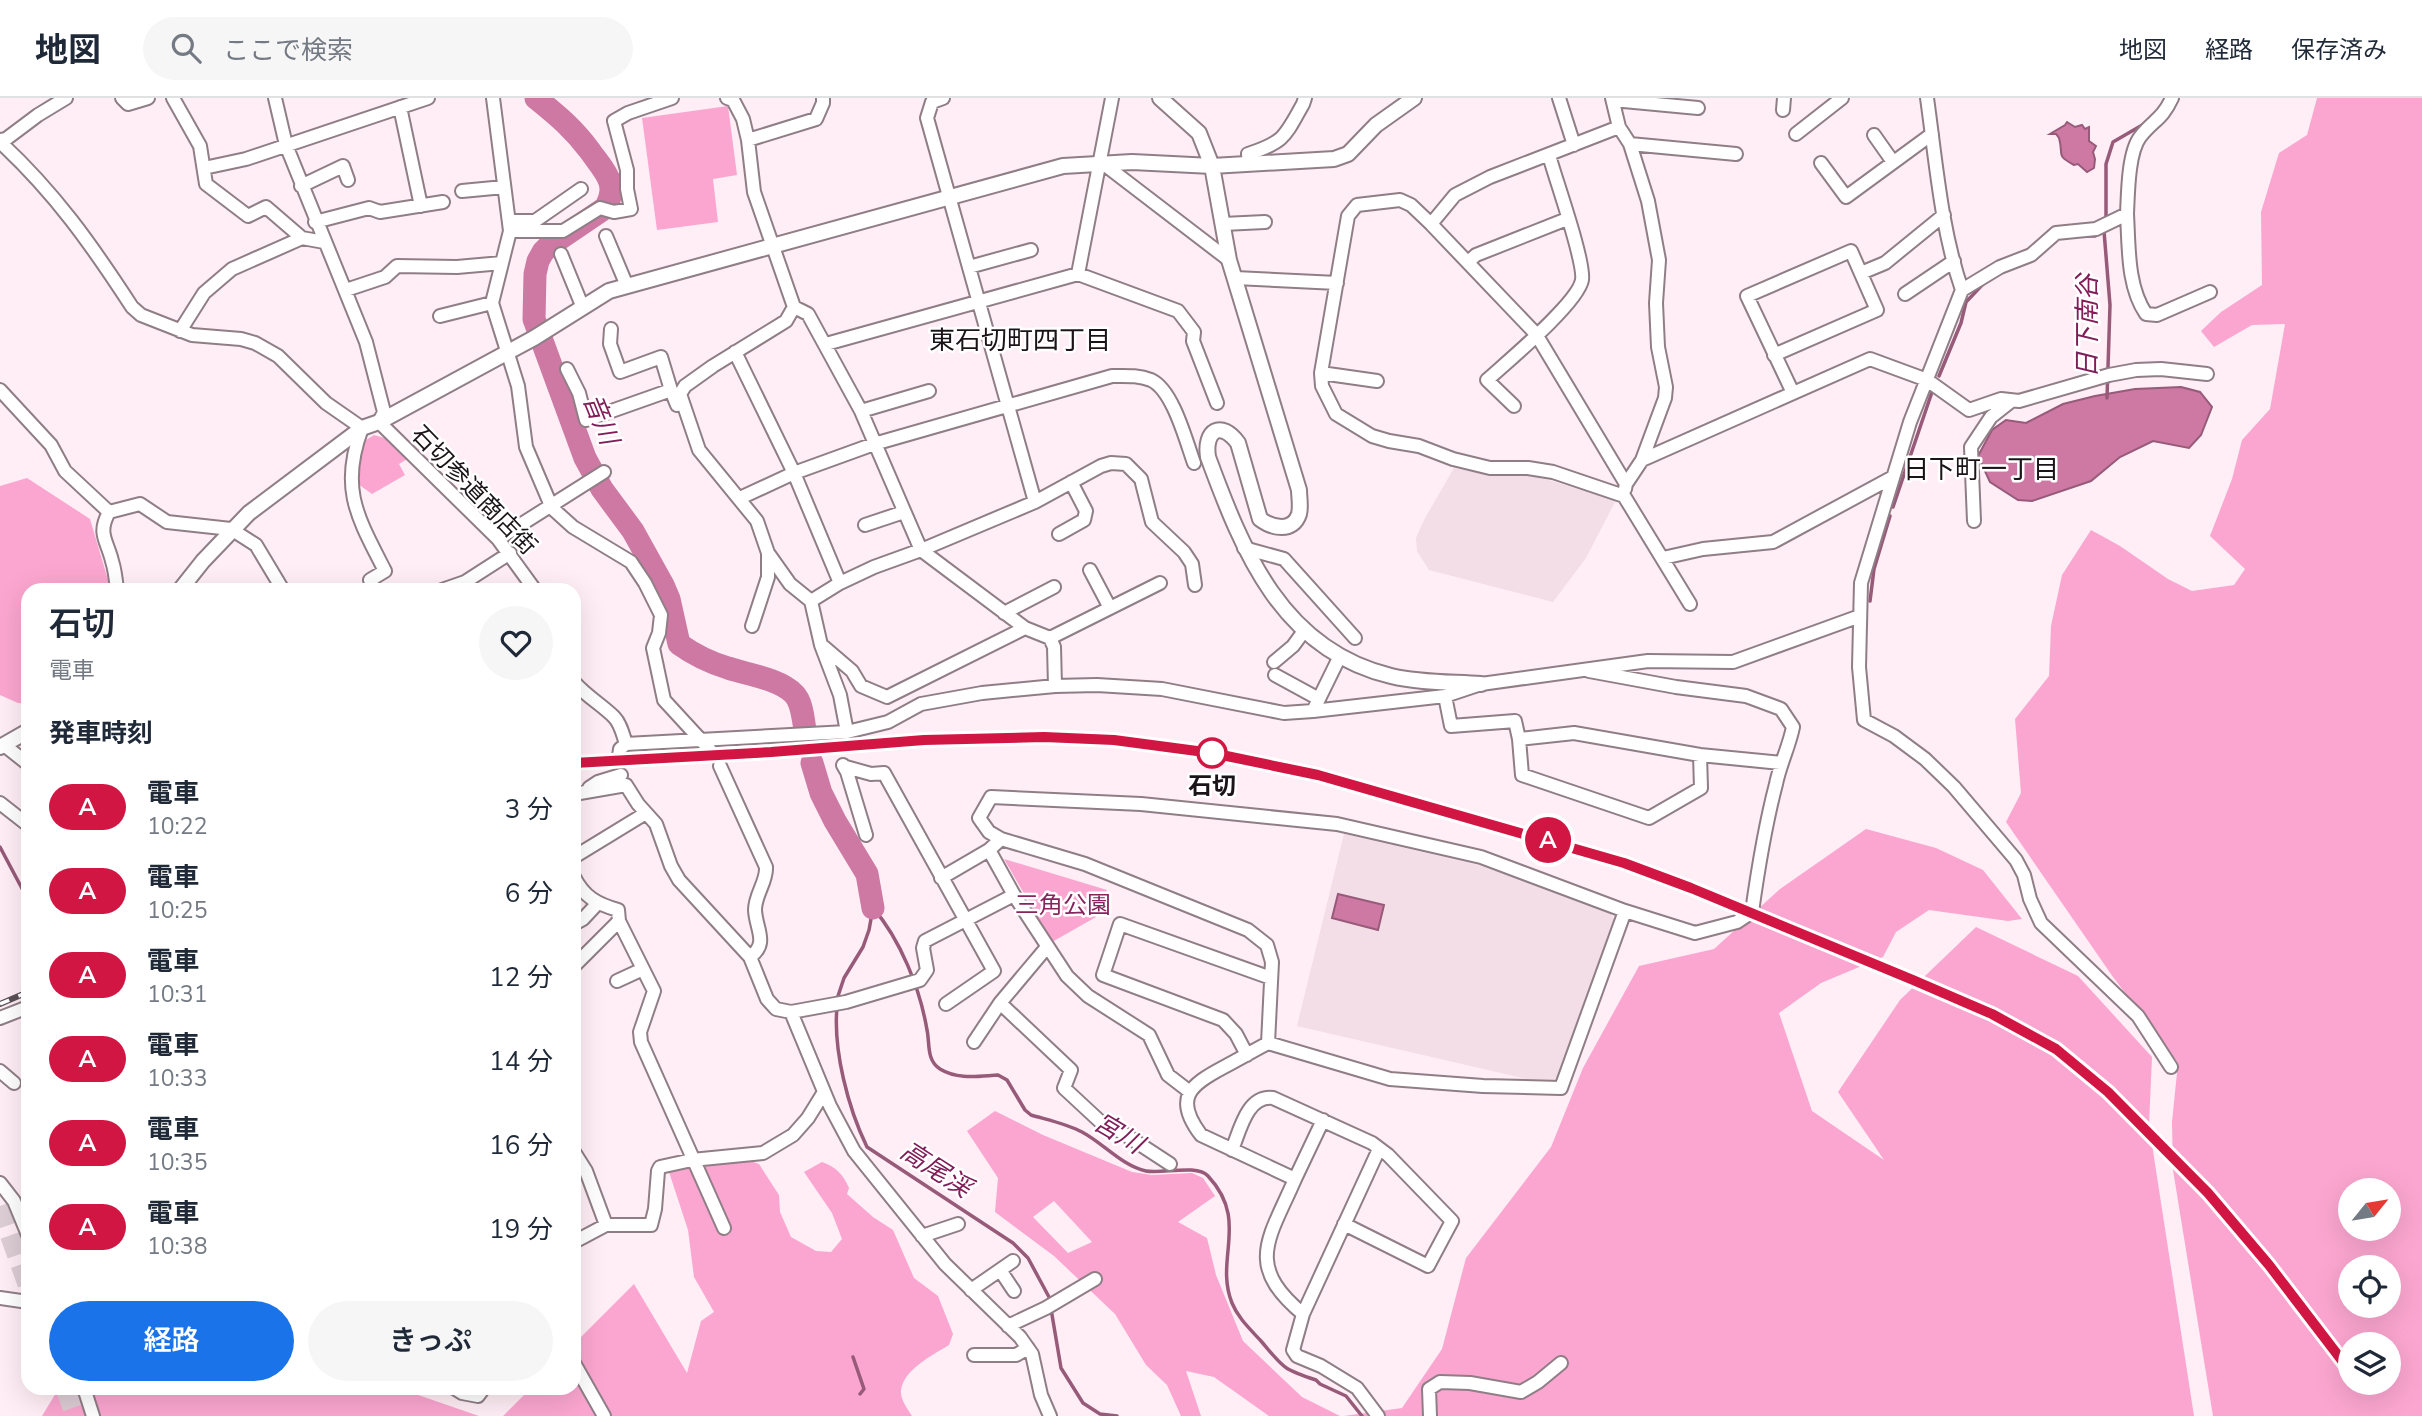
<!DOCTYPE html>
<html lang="ja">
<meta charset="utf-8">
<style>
:root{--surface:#fff;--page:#f6f6f7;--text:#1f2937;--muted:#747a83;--line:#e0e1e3;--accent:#1a73e8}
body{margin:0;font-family:"Nunito Sans","Noto Sans JP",sans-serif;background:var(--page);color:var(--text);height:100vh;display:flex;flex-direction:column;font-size:26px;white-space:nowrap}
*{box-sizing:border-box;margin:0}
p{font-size:23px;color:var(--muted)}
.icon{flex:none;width:38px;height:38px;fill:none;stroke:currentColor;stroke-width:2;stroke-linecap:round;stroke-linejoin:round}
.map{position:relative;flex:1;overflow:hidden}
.details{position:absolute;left:21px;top:485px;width:560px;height:812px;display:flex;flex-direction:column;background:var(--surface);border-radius:21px;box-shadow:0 7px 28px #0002}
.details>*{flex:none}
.badge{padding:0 14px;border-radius:23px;font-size:24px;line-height:46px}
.needle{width:46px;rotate:60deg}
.fabs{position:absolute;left:2338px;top:1080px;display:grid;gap:14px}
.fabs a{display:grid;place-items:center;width:63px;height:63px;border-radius:50%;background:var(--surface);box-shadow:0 7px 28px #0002;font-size:35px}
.map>.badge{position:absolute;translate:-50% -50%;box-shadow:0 0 0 4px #fff}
h2{padding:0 28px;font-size:26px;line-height:63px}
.round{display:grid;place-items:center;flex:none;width:74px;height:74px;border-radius:37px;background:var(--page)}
.overview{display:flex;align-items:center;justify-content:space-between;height:119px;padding:0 28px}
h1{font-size:33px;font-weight:600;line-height:52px}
.cta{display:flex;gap:14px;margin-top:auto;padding:14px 28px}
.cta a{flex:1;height:80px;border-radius:42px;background:var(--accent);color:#fff;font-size:28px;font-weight:600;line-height:80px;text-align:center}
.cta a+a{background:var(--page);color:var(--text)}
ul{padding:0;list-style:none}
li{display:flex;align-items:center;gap:21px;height:84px;padding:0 28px}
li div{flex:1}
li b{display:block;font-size:26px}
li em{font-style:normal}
li .badge{min-width:77px;font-weight:700;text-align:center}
header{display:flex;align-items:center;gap:42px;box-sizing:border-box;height:98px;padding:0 35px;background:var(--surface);border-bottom:2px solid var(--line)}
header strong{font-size:33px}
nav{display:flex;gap:38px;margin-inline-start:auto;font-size:24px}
.search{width:490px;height:63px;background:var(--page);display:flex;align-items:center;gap:18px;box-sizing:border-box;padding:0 24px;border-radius:38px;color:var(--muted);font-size:26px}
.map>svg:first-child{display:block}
.built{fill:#f3dde6}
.green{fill:#fba6d0;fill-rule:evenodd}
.water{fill:#cd79a3;stroke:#975a79;stroke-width:2}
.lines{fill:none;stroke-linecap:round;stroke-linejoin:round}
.stream{stroke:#975a79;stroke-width:3.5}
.river{stroke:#cd79a3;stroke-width:23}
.motorway-tunnel{stroke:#ddcdd4;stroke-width:21;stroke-dasharray:21 10;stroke-linecap:butt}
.minor-casing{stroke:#907e86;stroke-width:16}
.tertiary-casing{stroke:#907e86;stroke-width:18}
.minor{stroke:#fff;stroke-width:12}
.tertiary{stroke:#fff;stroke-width:14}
.rail-casing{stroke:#5a5055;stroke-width:6}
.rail{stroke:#fff;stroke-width:3.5;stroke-dasharray:10;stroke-linecap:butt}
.line-casing{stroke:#fff;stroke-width:16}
.line{stroke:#d21644;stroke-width:10}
.stop-dot{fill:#fff;stroke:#d21644;stroke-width:3.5}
.labels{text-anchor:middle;stroke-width:5;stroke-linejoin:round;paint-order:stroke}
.street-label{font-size:24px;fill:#1a1317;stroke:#fff}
.stop-label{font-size:24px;font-weight:bold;fill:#1a1317;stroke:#fff}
.park-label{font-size:24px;fill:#87245d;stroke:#fff}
.water-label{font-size:26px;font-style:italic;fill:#811e59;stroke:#fff}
.neighbourhood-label{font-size:26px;fill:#1a1317;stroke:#fff}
</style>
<header>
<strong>地図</strong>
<div class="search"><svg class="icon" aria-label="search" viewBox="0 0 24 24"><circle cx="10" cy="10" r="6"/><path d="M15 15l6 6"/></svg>ここで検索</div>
<nav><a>地図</a><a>経路</a><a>保存済み</a></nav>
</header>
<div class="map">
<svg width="2422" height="1318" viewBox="0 0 2422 1318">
<rect width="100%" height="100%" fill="#ffeef5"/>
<path class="built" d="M 1454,370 L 1490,377 L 1528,376 L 1616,402 L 1586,460 L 1553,504 L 1429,472 L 1417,453 L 1416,440 L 1424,422 Z
M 1344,736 L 1478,767 L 1608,812 L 1614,821 L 1558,980 L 1545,985 L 1297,928 Z"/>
<path class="green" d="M 2317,0 L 2422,0 L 2422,1318 L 2213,1318 L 2173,1072 L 2172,1024 L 2178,965 L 2113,879 L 2006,724 L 2021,695 L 2015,621 L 2049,578 L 2051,528 L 2062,477 L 2091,432 L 2120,448 L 2168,481 L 2192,493 L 2234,487 L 2245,471 L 2210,438 L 2232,381 L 2242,342 L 2270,311 L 2285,226 L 2252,227 L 2214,249 L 2201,233 L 2221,214 L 2262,187 L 2261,114 L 2279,55 L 2307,37 ZM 2350,1092 L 2389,1092 L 2389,1130 L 2350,1130 ZM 2350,1169 L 2389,1169 L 2389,1208 L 2350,1208 ZM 2350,1246 L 2389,1246 L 2389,1284 L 2350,1284 Z
M 728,8 L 737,77 L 713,81 L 718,124 L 657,132 L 642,20 Z
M 374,337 L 388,341 L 409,360 L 399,366 L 405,377 L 372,396 L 358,386 L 357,367 L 361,345 Z
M 27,380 L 90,421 L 111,492 L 28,492 L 28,606 L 18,605 L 0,597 L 0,388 Z
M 1866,731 L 1936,750 L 1983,772 L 2022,821 L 2008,823 L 1929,812 L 1896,834 L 1883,859 L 1821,885 L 1779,915 L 1812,1013 L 1884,1062 L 1838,994 L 1900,902 L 1976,829 L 2078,878 L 2152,959 L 2149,1027 L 2194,1318 L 1344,1318 L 1402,1310 L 1442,1251 L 1466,1160 L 1551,1049 L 1583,970 L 1639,868 L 1714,851 L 1780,791 Z
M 1004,761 L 1107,792 L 1096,819 L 1052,844 Z
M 995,1013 L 1043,1037 L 1132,1074 L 1152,1077 L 1192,1075 L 1203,1080 L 1215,1098 L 1178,1124 L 1207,1140 L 1216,1177 L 1243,1243 L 1302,1299 L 1340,1318 L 1269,1318 L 1214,1279 L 1186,1273 L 1201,1318 L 1181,1318 L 1167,1287 L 1146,1267 L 1115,1216 L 1054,1158 L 995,1114 L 998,1080 L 967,1033 ZM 1054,1103 L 1092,1144 L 1068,1155 L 1033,1119 Z
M 745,1061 L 759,1066 L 779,1097 L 780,1114 L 791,1139 L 816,1153 L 831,1154 L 842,1141 L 832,1115 L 804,1074 L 822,1064 C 836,1069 843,1076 849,1090 L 847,1096 L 873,1119 L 893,1132 L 914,1180 L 938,1198 L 953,1236 L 949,1247 C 933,1257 904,1271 901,1292 C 900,1301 907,1310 912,1318 L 503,1318 L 531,1290 L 574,1290 L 574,1246 L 634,1186 L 687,1275 L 701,1223 L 714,1214 L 694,1179 L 688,1132 L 669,1074 L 696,1066 Z
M 59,1290 L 398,1290 L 479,1318 L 42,1318 Z"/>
<path class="water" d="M 2067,24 L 2075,29 L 2082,27 L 2085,31 L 2089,29 L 2089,43 L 2096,48 L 2093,54 L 2095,61 L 2094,70 L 2087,74 L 2078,66 L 2074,67 C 2055,57 2064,57 2059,40 L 2056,36 L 2050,36 L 2065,27 Z
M 2181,289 L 2200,294 L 2212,309 L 2201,337 L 2189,350 L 2153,343 L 2120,359 L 2091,383 L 2032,403 L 2018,402 L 1990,384 L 1978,358 L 1992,332 L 2006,322 L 2026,325 L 2063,306 L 2095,298 L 2135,291 Z
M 1338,796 L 1384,807 L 1378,832 L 1332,820 Z"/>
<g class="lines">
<path class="stream" d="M 2106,121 L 2106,66 L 2113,44 L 2144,26
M 2080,138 L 2095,138 L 2104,133 L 2110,207 L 2107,300
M 1939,278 L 1961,225 L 1966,204 L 1985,184
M 1893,409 L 1932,294
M 1870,503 L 1874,471 L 1890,418
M 0,749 L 26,798
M 873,810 C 900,841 920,890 927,932 C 930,945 926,962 940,971 C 958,982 979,978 998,977 L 1007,982 L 1025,1012 L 1031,1017 C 1048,1022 1067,1026 1082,1034 C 1103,1045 1122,1068 1146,1073 C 1162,1076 1197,1066 1208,1078 C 1250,1123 1214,1160 1232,1205 C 1238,1220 1250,1231 1261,1243 C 1284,1270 1282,1271 1316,1282 L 1320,1286 L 1346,1298 L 1362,1318
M 837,901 L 844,880 L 863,849 L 869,832 L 873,810
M 837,909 C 833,952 848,1010 867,1049 L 1013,1145 L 1028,1160 L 1049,1199 L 1061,1270 L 1083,1305 L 1100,1316 L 1117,1318
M 853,1259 L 864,1291 L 860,1296"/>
<path class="river" d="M 536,0 C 558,18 573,30 590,53 C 604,73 620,86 605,110 L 549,148 L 543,154 L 538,163 L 535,176 L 534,221 L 585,360 L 602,391 L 633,433 L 663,487 L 669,501 L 679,546 C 693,556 711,565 728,570 C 746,576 780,581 794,596 C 802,604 803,620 805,632
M 812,665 L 821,695 L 835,723 L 867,776 L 873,810"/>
<path class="motorway-tunnel" d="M 0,1108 L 28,1186
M 66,1290 L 76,1318"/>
<defs>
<path id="minor" d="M 122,0 L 128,6 L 148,0
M 173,0 L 200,48 L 206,86 L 248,118 L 266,109 L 302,140
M 275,0 L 286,47 L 366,244 L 384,314 L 379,324 L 498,441 L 535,492
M 493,0 L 510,133 L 492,205 L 518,288 L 526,349 L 552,410 L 573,429 L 631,464 L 645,485 L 661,517 L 659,535 L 653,550 L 664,602 L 710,652
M 727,0 L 733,2 L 743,21 L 748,42
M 823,0 L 823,5 L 816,21 L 748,42 L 754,94 L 794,209 L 786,223 L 713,268 L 685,288 L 680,296 L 699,352 L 757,423 L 768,455 L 790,486 L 811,503 L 821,547 L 840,597 L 847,634
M 943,0 L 932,4 L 927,20 L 1035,404
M 1559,0 L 1574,47
M 1612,0 L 1619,29 L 1630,46 L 1648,103 L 1659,162 L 1656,205 L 1658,249 L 1666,289 L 1665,300 L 1642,362 L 1626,386 L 1625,391
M 1927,0 C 1936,64 1941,131 1962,192 L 1910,324 L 1861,485 L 1859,569 L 1864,622 L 1894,638 L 1925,661 L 1954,689 L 2016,762 L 2024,777 L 2030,801 L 2041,825 L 2138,918 L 2171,969
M 1613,2 L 1698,10
M 400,9 L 421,108
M 1783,12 L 1784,0
M 1796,36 L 1842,0
M 1874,37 L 1893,64
M 0,42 L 6,41 L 38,17 L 66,0
M 0,44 C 55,95 91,146 132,209 L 141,217 L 192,237 L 241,241 L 255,245 L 278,258 L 326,305 L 362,330 C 339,391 358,420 385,473 L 370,482 L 375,492
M 1630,46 L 1736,56
M 1821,65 L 1846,99 L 1932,36
M 1249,66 L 1248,56 C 1285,44 1285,38 1303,6 L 1305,0
M 1105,67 L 1229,162
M 204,70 L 246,61 L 428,0
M 301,88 L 343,68 L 348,82
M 462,93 L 504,89
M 2127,116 C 2129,149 2127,188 2146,216 L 2157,217 L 2210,194
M 509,123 L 535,123 L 581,91
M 315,124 L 369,110 L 380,114 L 443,104
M 1223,126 L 1265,124
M 1431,126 L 1455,97 L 1490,79 L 1619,29
M 510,133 L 563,133 L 600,110 L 614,114 L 631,111 L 627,91 L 627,72 L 614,23 L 628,15 L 672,0
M 606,138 L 627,188
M 561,156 L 583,210
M 1468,164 L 1476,157 L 1567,121
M 969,169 L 1031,152
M 1861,175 L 1885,165 L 1944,117
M 1078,176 L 1112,0
M 1235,180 L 1337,185
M 346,192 L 385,179 L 397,168 L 457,169 L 502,165
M 1962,192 L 2000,169 L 2031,157 L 2056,135 L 2096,131 L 2127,116 C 2128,96 2128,55 2140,39 C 2153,22 2162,22 2172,0
M 1905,196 L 1954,163
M 794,209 L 808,216 L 861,313 L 921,452 L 1025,530 L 1050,540 L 1054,549 L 1055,588
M 440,218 L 492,205
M 611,231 L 610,246 L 620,274 L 661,259 L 671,292
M 180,233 L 204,195 L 232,171 L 302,140 L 324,144
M 826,246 L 1078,176 L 1178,213 L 1194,234 L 1193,243 L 1217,305
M 735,254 L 794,375 L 840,485
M 1774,257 L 1877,212 L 1851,153 L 1747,198 L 1793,295
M 567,271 L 579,295 L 586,322 L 671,292 L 677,307 L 680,306
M 1321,275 L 1377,283
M 0,292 L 51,347 L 65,373 L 109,414 L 140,406 L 167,424 L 231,431 L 256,447 L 283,492
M 1514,308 L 1487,282 C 1507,264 1578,205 1582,182 C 1585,163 1555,80 1549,57
M 861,313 L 929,293
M 1642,362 L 1870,261 L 1927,282 L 1969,312 L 2001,301 L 2019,303 L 2109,277 L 2136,272 L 2161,271 L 2207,276
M 1626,386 L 1536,236 L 1431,126 L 1411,107 L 1400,102 L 1357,107 L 1348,118 L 1321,275 L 1322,288 L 1336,316 L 1372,338 L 1389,343 L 1419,348 L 1453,361 L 1490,370 L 1528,370 L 1553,374 L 1624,398 L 1690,506
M 740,400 L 794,375 L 874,346 L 1112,278 C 1126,278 1138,277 1151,282 C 1173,292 1186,343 1194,365
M 109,414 C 97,436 107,442 112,463 C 115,472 116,482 117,492
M 1974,423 L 1971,349 L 1991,319 L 2010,304
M 865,427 L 904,414
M 1059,436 L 1084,422 L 1086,413 L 1071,384
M 498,441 L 604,374
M 1244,450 L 1284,461 L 1355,540
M 1663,460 L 1703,451 L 1773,444 L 1893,379
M 1090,472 L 1110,510
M 442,492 L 465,484 L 510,455
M 811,503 L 840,485 L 874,469 L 921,452 L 1035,404 L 1101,368 L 1111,365 L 1126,366 L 1141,381 L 1152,424 L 1184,454 L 1192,466 L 1195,487
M 1004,515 L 1054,489
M 752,528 L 768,479 L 768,456
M 1050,540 L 1160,485
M 824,549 L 852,573 L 861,588 L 887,599 L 1025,530
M 1274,564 L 1293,548 L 1304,533
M 1275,577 L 1319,601
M 574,584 C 586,598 602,607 614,619 C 621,626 623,637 626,646
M 1445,598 L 1451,628 L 1515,623 L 1519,641 L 1522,677 L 1649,720 L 1701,690 L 1700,657
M 1313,613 L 1339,560
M 1519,641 L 1574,635 L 1700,657 L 1781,665
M 4,647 L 28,666
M 619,658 L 620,651 L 626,646 L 847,634 L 888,624 L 921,606 L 982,595 L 1055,588 L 1097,587 L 1162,591 L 1284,615 L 1313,613 L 1445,598 L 1481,586 L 1648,563 L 1733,564 L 1860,518
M 843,667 L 847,674 L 866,737
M 720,668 L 766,769 C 767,784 755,796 755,812 C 756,832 769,845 750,859
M 846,669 L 871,676 L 884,675 L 994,873 L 946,906
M 589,690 L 598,684 L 621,677
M 574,696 L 626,687 L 638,706 L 656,726 L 671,768 L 679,782 L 750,859 L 767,901 L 776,911 L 791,914
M 0,705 L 28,727
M 1001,741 L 1085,766 L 1248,832 L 1267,847 L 1272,864 L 1268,945 L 1390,981 L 1483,988 L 1561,990 L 1625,813
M 989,752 L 1014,797 L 1067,878 L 1088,898 L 1149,937 L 1168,977 L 1190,994
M 574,759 L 646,715
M 574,779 C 584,799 597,806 618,812 L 619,823 L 654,893 L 640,934 L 641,944 L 724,1130
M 941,780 L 989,752 L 1001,741 L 989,734 L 979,720 L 991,699 L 1141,706 L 1337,726 L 1481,759 L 1625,813 L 1695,835 L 1737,824 L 1752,814 C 1758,771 1765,728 1776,686 C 1780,666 1789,649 1793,629 L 1781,611 L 1746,598 L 1676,589 L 1589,573
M 1014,797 L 925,843 L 923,850 L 927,872 L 920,882 L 846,904 L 791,914 L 830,1008 L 854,1053 L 945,1166 L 1020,1239 L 1032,1256 L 1041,1297 L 1050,1318
M 574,826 L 583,821 L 597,806
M 574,868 L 619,823
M 617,883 L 643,871
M 1000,905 L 1071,972 L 1064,990 L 1106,1029 L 1118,1032 L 1170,1066
M 0,920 L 28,909
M 974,944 L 1000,905 L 1047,849
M 1268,945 C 1253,953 1239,961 1224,969 C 1190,987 1173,1000 1201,1037 L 1295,1081 C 1269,1141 1244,1167 1303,1216
M 1247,957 L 1236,936 L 1223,922 L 1103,877 L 1120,826 L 1271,880
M 0,973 L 14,985
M 1232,1052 C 1240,1032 1247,997 1273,1000 L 1372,1045 L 1388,1057 L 1452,1123 L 1428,1168 L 1344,1126
M 574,1054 L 586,1073 L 606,1127
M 1295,1081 L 1323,1022
M 0,1085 L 14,1103 L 28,1137
M 922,1138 L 958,1126
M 574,1144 L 606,1127 L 651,1127 L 655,1111 L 658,1073 L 660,1069 L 692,1062 L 763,1055 L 793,1037 L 808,1020 L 824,994
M 1000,1172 L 1014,1193
M 971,1192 L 1013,1163
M 0,1200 L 28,1204
M 1008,1228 L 1046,1210 L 1095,1181
M 974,1257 L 1016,1257 L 1028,1250
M 574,1265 L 604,1318
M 84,1290 L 93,1318
M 454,1290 L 462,1295 L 478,1298 L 484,1290
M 1378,1318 L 1357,1290 L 1321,1268 L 1297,1258 L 1293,1252 L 1303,1216 L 1379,1051
M 1430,1318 L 1429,1291 L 1440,1284 L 1470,1285 L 1521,1294 L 1538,1284 L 1561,1265"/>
<path id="tertiary" d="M 1160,0 L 1199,35 L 1212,68 L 1229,162 L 1299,392 C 1299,399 1301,408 1299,416 C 1293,435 1272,430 1260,421 L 1238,345 C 1221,322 1204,332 1208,359 C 1243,454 1282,552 1391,578 C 1420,585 1452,584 1481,586
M 180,492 L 203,463 L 249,415 L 362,330 L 379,324 L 534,240 L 609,193 L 1063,68 L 1132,64 L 1212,68 L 1334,61 L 1348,56 L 1376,27 L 1414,0
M 0,649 L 28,633"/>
</defs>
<use href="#minor" class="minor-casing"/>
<use href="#tertiary" class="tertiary-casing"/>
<use href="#minor" class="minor"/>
<use href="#tertiary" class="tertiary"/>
<defs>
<path id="rail" d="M 574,665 C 641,662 707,659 774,654 C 886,646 998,636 1111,642 C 1215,648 1318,677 1418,705 C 1510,731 1602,756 1691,790
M 0,906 L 28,894"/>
</defs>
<use href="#rail" class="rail-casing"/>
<use href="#rail" class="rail"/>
</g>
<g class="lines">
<defs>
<path id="line" d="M 574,665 L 771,654 L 924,642 L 1044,639 L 1114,642 L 1212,655 L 1318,677 L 1624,765 L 1691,790 L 1913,882 L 1992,916 L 2056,951 L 2108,994 L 2208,1095 L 2269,1167 L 2350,1273"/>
</defs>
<use href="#line" class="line-casing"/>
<use href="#line" class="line"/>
</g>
<circle class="stop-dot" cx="1212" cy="655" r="14"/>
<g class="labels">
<g class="street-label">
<text transform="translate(474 392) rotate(46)" y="8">石切参道商店街</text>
</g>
<g class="stop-label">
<text x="1212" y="696">石切</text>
</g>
<g class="park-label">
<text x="1063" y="815">三角公園</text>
</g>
<g class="water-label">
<text transform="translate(2087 228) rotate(-90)" y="9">日下南谷</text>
<text transform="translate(601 321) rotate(68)" y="9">音川</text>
<text transform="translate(1119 1035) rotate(31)" y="9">宮川</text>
<text transform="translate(936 1071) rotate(33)" y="9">高尾渓</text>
</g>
<g class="neighbourhood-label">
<text x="1020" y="251">東石切町四丁目</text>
<text x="1981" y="380">日下町一丁目</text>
</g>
</g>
</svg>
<div class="fabs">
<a><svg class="needle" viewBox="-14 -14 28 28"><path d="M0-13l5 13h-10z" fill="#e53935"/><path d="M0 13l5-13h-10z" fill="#747a83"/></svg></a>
<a><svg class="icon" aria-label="locate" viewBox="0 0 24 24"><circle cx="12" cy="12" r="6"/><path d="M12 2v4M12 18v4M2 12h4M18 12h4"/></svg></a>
<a><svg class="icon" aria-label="layers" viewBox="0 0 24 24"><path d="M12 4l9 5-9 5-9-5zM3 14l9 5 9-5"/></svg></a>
</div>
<b class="badge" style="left:1548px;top:742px;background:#d21644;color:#fff">A</b>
<section class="details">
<div class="overview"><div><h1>石切</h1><p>電車</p></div><a class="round"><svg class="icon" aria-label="heart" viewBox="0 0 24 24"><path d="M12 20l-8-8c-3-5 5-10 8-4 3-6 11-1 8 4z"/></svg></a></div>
<h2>発車時刻</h2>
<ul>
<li><span class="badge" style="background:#d21644;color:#fff">A</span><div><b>電車</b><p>10:22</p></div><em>3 分</em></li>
<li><span class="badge" style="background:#d21644;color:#fff">A</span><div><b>電車</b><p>10:25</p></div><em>6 分</em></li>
<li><span class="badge" style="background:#d21644;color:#fff">A</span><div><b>電車</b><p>10:31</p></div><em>12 分</em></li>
<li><span class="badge" style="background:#d21644;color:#fff">A</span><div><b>電車</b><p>10:33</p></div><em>14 分</em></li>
<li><span class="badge" style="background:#d21644;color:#fff">A</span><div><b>電車</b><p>10:35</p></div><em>16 分</em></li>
<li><span class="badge" style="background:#d21644;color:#fff">A</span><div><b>電車</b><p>10:38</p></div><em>19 分</em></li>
</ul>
<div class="cta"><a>経路</a><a>きっぷ</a></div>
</section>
</div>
